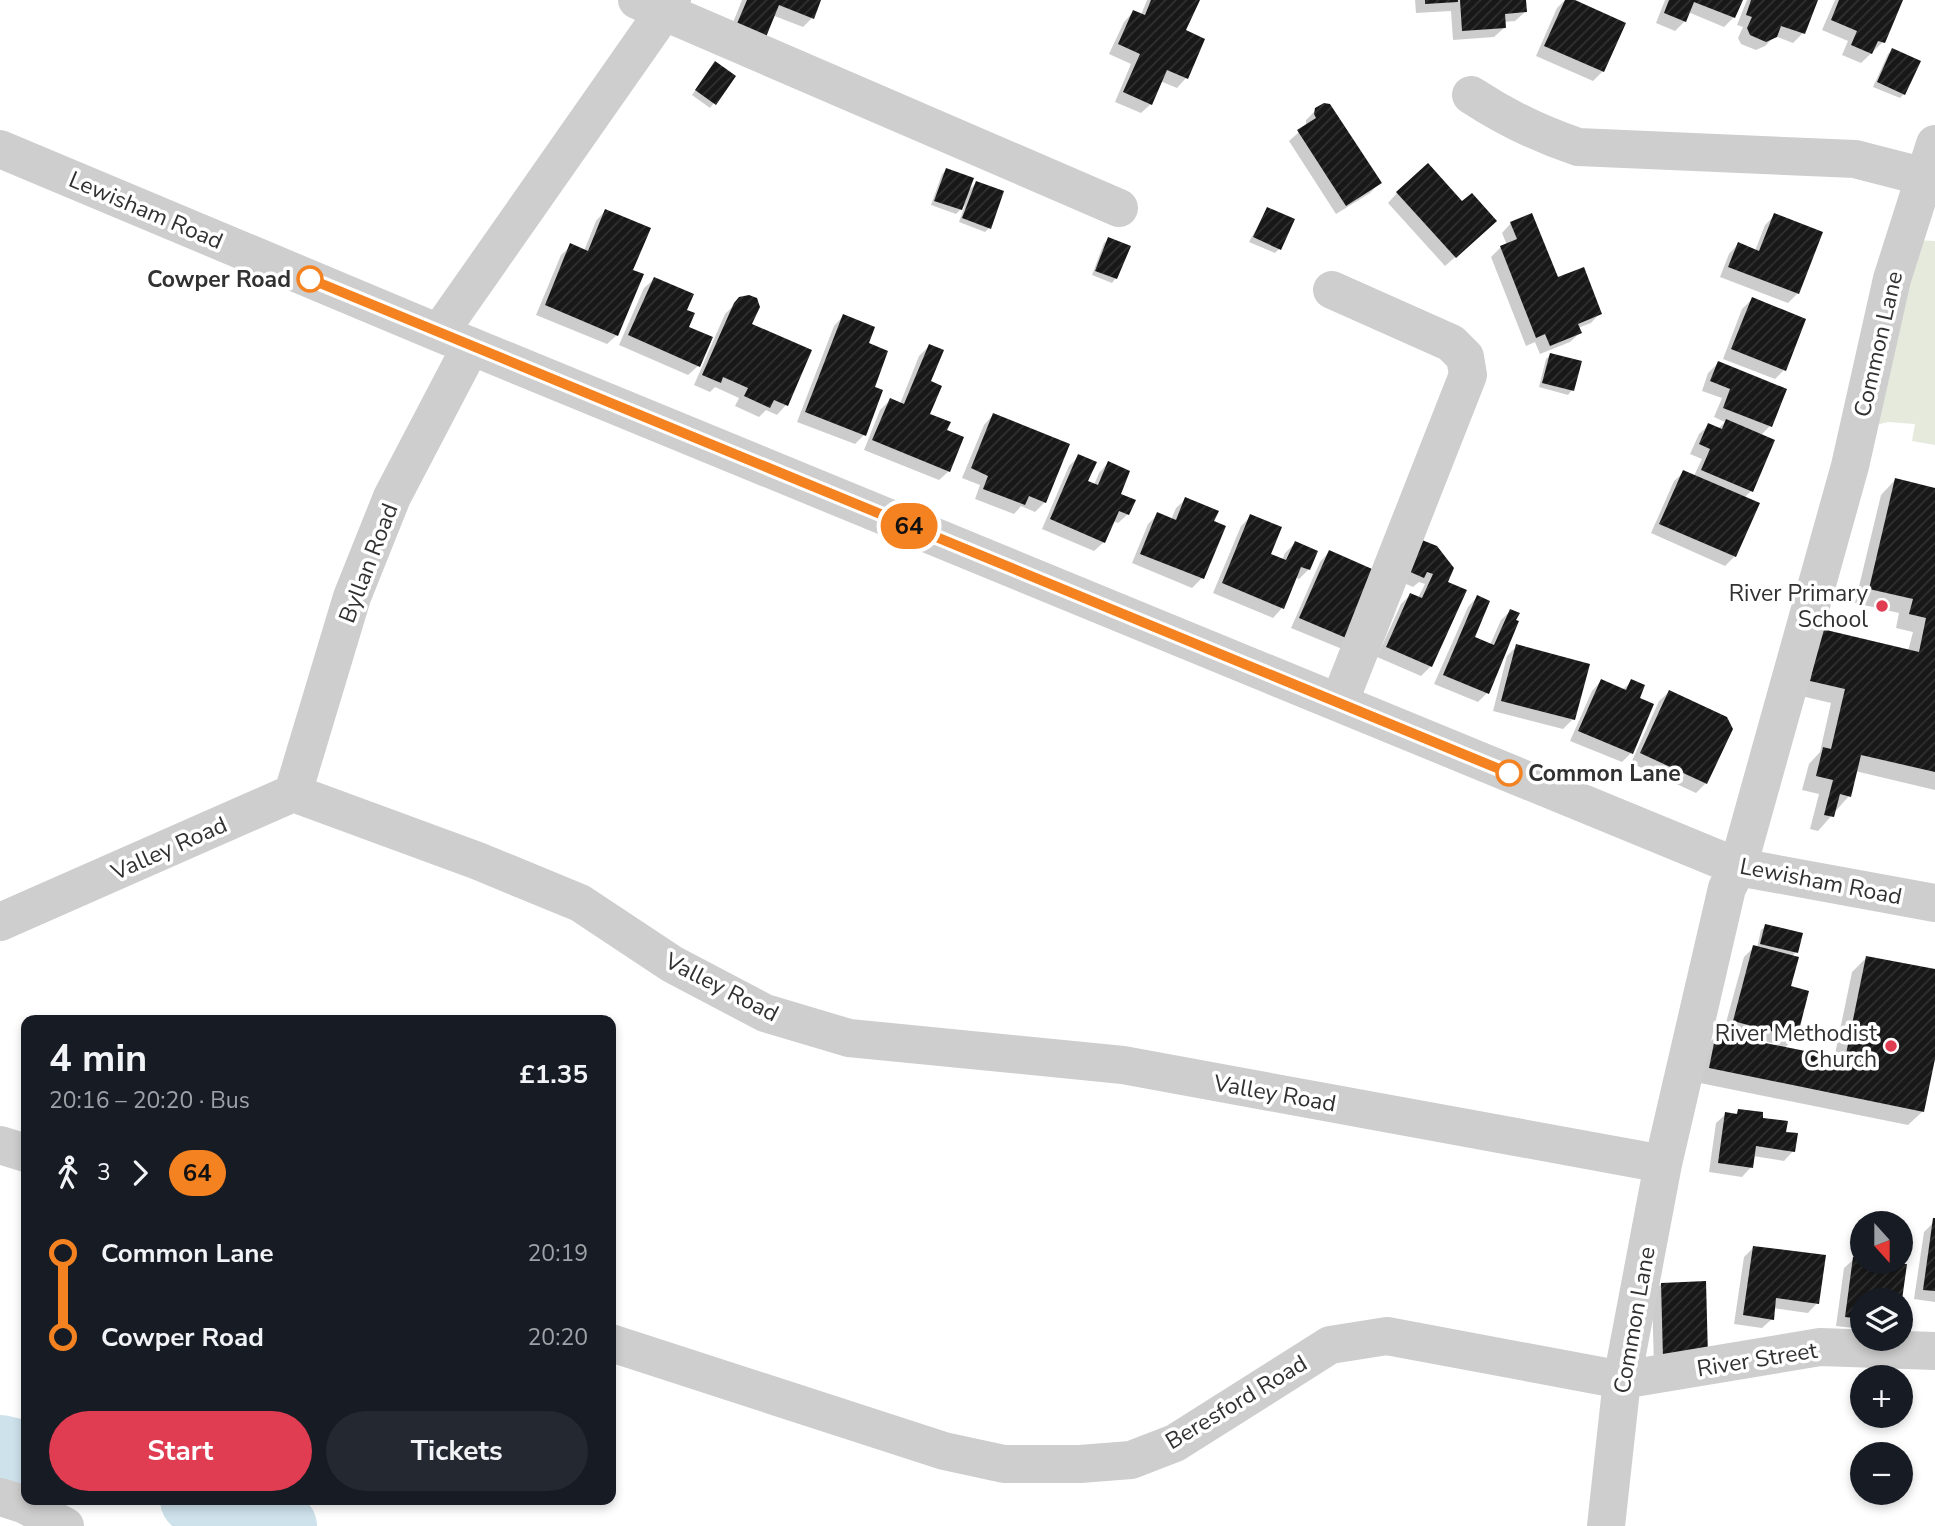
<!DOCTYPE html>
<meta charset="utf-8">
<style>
:root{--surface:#171b24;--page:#242831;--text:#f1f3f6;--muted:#9ea1a6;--accent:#e03c52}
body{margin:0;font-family:"Nunito Sans",sans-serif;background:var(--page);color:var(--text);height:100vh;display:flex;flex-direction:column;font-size:26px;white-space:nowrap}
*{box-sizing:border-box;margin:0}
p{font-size:23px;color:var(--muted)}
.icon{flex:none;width:38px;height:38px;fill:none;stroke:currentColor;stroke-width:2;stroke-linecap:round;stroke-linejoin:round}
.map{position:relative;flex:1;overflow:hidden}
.panel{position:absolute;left:21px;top:1015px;width:595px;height:490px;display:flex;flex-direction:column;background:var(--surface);border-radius:14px;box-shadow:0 4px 10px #0003}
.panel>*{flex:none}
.badge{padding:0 14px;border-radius:23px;font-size:24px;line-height:46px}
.needle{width:46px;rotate:159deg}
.controls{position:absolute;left:1850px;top:1211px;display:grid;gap:14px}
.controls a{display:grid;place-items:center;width:63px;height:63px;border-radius:50%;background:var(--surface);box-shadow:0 4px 10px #0003;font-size:35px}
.map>.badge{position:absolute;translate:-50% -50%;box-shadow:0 0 0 4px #fff}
.legs{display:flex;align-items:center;gap:10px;height:77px;padding:0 28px;font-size:23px}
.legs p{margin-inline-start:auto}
.head{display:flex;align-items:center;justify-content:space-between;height:119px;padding:0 28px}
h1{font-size:38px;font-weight:700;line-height:52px}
.cta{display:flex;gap:14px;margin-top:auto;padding:14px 28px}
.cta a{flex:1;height:80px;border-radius:42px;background:var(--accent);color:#fff;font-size:28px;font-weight:700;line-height:80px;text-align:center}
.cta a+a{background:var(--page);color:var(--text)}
ul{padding:0 28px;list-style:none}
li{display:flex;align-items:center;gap:24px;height:84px;font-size:26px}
li i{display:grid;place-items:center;width:10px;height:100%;margin:0 9px;background:currentColor}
li i::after{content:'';width:18px;height:18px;margin:-9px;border:5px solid;border-radius:50%;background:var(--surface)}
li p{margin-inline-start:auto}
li:first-child i{background:linear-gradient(#0000 50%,currentColor 0)}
li:last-child i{background:linear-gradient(currentColor 50%,#0000 0)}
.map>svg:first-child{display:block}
.green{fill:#e5eadd}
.shadow{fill:#0003}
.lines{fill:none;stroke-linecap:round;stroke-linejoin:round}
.river{stroke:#cee2ec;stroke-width:68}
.building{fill:url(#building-hatch)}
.minor{stroke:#cecece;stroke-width:38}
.line-1-casing{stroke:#fff;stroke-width:16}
.line-1{stroke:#f58220;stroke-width:10}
.stop-1-dot{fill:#fff;stroke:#f58220;stroke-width:3.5}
.poi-dot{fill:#e03c52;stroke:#fff;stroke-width:2.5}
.labels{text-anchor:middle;stroke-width:7;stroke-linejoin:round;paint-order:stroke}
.street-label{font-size:23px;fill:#313131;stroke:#fff}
.stop-label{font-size:23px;font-weight:bold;fill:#313131;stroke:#fff;text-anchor:end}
.poi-label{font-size:23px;fill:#313131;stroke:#fff;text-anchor:end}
</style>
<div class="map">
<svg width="1935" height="1526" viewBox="0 0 1935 1526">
<defs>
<pattern id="building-hatch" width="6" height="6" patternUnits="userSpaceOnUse" patternTransform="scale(1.75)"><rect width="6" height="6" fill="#181818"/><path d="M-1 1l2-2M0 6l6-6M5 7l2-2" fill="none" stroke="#313131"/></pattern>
</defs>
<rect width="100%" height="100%" fill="#fff"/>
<path class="green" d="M 1917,240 L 1935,241 L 1935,445 L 1912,441 L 1915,424 L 1888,422 L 1872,426 Z"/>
<path class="shadow" d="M 742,0 L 819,0 L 812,18 L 803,27 L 772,15 L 728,35 Z
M 1147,0 L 1198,0 L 1184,31 L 1186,78 L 1177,88 L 1160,81 L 1151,104 L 1141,113 L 1115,102 L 1131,64 L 1109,54 L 1124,22 L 1133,12 L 1141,15 Z
M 1415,0 L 1524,0 L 1525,12 L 1515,21 L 1504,22 L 1504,28 L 1494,37 L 1453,40 L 1451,11 L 1416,13 Z
M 1565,0 L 1570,0 L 1603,71 L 1593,81 L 1536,56 L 1557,8 Z
M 1665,0 L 1741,0 L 1734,17 L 1724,27 L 1688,12 L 1685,21 L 1675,31 L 1656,23 Z
M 1747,0 L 1816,0 L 1803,33 L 1793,43 L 1775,36 L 1765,46 L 1756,50 L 1741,44 L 1738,38 L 1743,27 L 1737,25 Z
M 1835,0 L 1901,0 L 1883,42 L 1861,63 L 1842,55 L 1848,41 L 1822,30 Z
M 1892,50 L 1904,94 L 1900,98 L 1873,87 L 1888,54 Z
M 711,68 L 714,103 L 710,108 L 692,95 Z
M 1316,110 L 1379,183 L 1370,193 L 1336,214 L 1289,141 L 1306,126 L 1306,120 Z
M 946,170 L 967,192 L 976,183 L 989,228 L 985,232 L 959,222 L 965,205 L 956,214 L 931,205 L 942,174 Z
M 1397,193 L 1485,231 L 1445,266 L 1388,203 Z
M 1267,209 L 1279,249 L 1275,253 L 1249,242 Z
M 605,211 L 631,271 L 617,335 L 607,344 L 536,315 L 561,255 L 571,246 L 584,251 L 596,221 Z
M 1775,215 L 1798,293 L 1788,303 L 1720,277 L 1729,254 L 1738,244 L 1755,251 L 1765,225 Z
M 1511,223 L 1557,279 L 1600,313 L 1591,323 L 1578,328 L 1580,333 L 1570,342 L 1540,354 L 1535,342 L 1526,346 L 1491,257 L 1501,247 L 1507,245 L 1502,233 Z
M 1109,239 L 1116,278 L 1112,283 L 1092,275 L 1104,243 Z
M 654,279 L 685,311 L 686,328 L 698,366 L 688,375 L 619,345 L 644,288 Z
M 740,299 L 786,405 L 777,415 L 766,410 L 759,417 L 735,406 L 739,398 L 715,387 L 710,392 L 694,385 L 725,314 Z
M 1752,299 L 1784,370 L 1775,379 L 1723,359 L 1742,309 Z
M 843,316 L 867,344 L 872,388 L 864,435 L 855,444 L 797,422 L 834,326 Z
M 929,346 L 928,414 L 945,431 L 949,471 L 939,480 L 864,450 L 880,410 L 890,400 L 900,404 L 919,356 Z
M 1551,354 L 1572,390 L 1568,395 L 1539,387 L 1546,359 Z
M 1718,363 L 1770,426 L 1760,436 L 1751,491 L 1744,498 L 1735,556 L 1725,566 L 1651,533 L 1674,481 L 1684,472 L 1694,476 L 1702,459 L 1690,454 L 1699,434 L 1709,425 L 1718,429 L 1725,422 L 1714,417 L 1722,398 L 1702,391 L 1708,373 Z
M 993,415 L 1045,502 L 1035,512 L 1021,506 L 1014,514 L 975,499 L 980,485 L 962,478 L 984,425 Z
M 1079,456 L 1086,482 L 1094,485 L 1099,473 L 1108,463 L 1118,495 L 1128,514 L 1118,523 L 1113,521 L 1104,542 L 1094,551 L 1042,529 L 1069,466 Z
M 1895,480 L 1935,500 L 1935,790 L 1855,771 L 1849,796 L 1818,831 L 1810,829 L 1819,794 L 1802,790 L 1809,764 L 1820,752 L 1831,703 L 1797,695 L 1808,646 L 1908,651 L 1913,632 L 1896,628 L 1899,613 L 1855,603 L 1881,495 Z
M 1186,499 L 1212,522 L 1224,527 L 1202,578 L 1192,588 L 1132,563 L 1148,524 L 1158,514 L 1171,520 L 1176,508 Z
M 1251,516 L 1269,555 L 1282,560 L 1285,553 L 1295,543 L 1309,569 L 1299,579 L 1295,577 L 1282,608 L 1273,618 L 1213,593 L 1241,526 Z
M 1329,552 L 1385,577 L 1347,651 L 1291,628 L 1320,562 Z
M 1413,552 L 1445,582 L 1431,666 L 1421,676 L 1377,657 L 1401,604 L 1410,595 L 1418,598 L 1425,584 L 1419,582 L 1413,587 L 1399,581 Z
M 1477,597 L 1473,638 L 1490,645 L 1501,620 L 1510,611 L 1487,693 L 1478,702 L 1434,684 L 1468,607 Z
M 1517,646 L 1573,719 L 1563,729 L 1493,711 L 1507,656 Z
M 1601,681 L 1622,690 L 1631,682 L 1637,699 L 1631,753 L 1622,762 L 1570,741 L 1592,691 Z
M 1669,692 L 1706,783 L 1696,793 L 1631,763 L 1659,701 Z
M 1766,926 L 1796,952 L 1791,957 L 1789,987 L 1795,1037 L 1784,1049 L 1834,1059 L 1852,972 L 1867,957 L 1935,971 L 1935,1050 L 1923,1111 L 1908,1125 L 1695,1082 L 1702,1050 L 1717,1035 L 1774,1047 L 1775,1044 L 1724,1030 L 1744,957 L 1754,947 L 1757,948 L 1761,930 Z
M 1739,1110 L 1761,1119 L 1784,1133 L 1793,1151 L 1784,1161 L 1753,1156 L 1751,1167 L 1742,1177 L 1709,1172 L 1716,1123 L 1726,1114 L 1735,1115 Z
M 1934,1222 L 1935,1222 L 1935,1302 L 1914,1299 L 1924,1232 Z
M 1753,1248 L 1817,1303 L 1808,1313 L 1773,1308 L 1772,1319 L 1762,1328 L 1734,1324 L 1744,1257 Z
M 1854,1259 L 1862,1262 L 1894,1262 L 1894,1264 L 1905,1265 L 1900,1300 L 1862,1300 L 1862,1329 L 1836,1326 L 1844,1268 Z
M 1661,1284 L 1707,1356 L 1654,1367 L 1652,1294 Z"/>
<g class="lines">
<path class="river" d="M 0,1449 L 26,1455
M 194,1500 L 283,1526"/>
</g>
<path class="building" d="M 747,0 L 821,0 L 814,19 L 779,5 L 766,37 L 736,26 Z
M 1151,0 L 1200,0 L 1186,30 L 1205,39 L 1188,79 L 1167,70 L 1152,105 L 1123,92 L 1140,54 L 1118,44 L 1133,10 L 1145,15 Z
M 1425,0 L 1458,0 L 1458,2 L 1425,4 Z
M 1460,0 L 1526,0 L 1527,12 L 1505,14 L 1506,28 L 1462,31 Z
M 1565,0 L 1575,0 L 1626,23 L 1604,72 L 1544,46 Z
M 1669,0 L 1743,0 L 1735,18 L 1694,2 L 1686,22 L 1664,13 Z
M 1751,0 L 1818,0 L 1805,34 L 1781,26 L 1777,37 L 1766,42 L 1750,35 L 1747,28 L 1752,17 L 1746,15 Z
M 1839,0 L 1903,0 L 1885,43 L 1878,41 L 1872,54 L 1851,45 L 1857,31 L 1831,20 Z
M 1892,48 L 1921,61 L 1905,95 L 1877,82 Z
M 715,61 L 736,76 L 716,105 L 695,90 Z
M 1324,103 L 1330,104 L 1382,183 L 1346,206 L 1297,130 L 1316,118 L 1314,114 L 1315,108 Z
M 1428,163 L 1462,201 L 1472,193 L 1497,221 L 1456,258 L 1396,192 Z
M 946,168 L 974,178 L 962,210 L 934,201 Z
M 976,181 L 1004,191 L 991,229 L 962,218 Z
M 1267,207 L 1295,219 L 1281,250 L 1253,237 Z
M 605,209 L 651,228 L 633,270 L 644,274 L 618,336 L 545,305 L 570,243 L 588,251 Z
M 1532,213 L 1558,277 L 1584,267 L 1602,314 L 1578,324 L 1582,333 L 1550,346 L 1545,334 L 1536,338 L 1500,246 L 1517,239 L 1510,222 Z
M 1774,213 L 1823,232 L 1799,294 L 1728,267 L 1738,242 L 1759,251 Z
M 1108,237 L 1131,246 L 1117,279 L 1095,271 Z
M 654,277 L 694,294 L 687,310 L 695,313 L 689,327 L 713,337 L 700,367 L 628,335 Z
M 749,295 L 757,298 L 760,307 L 752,324 L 812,350 L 788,406 L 774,400 L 770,408 L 744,396 L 748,388 L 723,377 L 721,383 L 702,375 L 734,303 L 739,297 Z
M 1752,297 L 1806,319 L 1786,371 L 1731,349 Z
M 843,314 L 875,327 L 869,343 L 888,351 L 875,387 L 883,390 L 866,436 L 805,412 Z
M 929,344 L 944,350 L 931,381 L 942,386 L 930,414 L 951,422 L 947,430 L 964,437 L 950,472 L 872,440 L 890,398 L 904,404 Z
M 1550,353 L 1582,361 L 1574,391 L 1542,383 Z
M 1718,361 L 1787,389 L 1772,427 L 1723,408 L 1730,389 L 1710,381 Z
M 993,413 L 1070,444 L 1046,503 L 1029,496 L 1025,505 L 983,489 L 988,476 L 971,468 Z
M 1726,419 L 1775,440 L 1753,492 L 1701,470 L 1710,449 L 1699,444 L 1708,423 L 1722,429 Z
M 1078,454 L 1097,462 L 1088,481 L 1098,485 L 1108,461 L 1130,471 L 1121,494 L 1136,500 L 1129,515 L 1119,511 L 1105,543 L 1050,519 Z
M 1683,470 L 1760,503 L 1736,557 L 1659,524 Z
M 1895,478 L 1935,488 L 1935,772 L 1861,755 L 1851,797 L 1840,794 L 1834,817 L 1824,815 L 1833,780 L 1816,776 L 1823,747 L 1831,749 L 1845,689 L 1810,681 L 1822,629 L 1919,652 L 1926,618 L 1909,614 L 1913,599 L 1869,589 Z
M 1185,497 L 1219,511 L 1214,521 L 1226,526 L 1204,579 L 1140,554 L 1157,512 L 1176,520 Z
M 1250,514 L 1282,527 L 1271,554 L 1286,560 L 1295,541 L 1318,551 L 1310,570 L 1301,567 L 1284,609 L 1222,583 Z
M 1422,540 L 1437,546 L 1454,568 L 1448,582 L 1467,590 L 1432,667 L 1386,647 L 1410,593 L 1422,598 L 1433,574 L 1427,572 L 1424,578 L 1408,571 Z
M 1329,550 L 1388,576 L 1358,643 L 1299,618 Z
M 1477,595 L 1490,601 L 1475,637 L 1494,645 L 1510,609 L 1520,613 L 1516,620 L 1519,621 L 1489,694 L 1443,675 Z
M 1516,644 L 1590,664 L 1575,720 L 1501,701 Z
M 1601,679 L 1626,690 L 1631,679 L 1645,685 L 1640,698 L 1654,704 L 1633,754 L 1578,731 Z
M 1669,690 L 1727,717 L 1733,729 L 1707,784 L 1640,753 Z
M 1765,924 L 1803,933 L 1798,953 L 1760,944 Z
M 1753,945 L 1799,957 L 1791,986 L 1809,991 L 1797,1038 L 1733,1021 Z
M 1866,956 L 1935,969 L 1935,1059 L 1924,1112 L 1709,1068 L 1716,1033 L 1845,1059 Z
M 1738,1109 L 1763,1112 L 1763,1118 L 1788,1121 L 1786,1132 L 1798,1133 L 1795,1152 L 1756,1146 L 1753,1168 L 1718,1163 L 1725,1112 L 1737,1114 Z
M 1933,1218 L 1935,1218 L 1935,1291 L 1923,1290 Z
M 1753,1246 L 1826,1255 L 1819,1304 L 1776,1298 L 1774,1320 L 1743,1315 Z
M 1853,1257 L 1862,1258 L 1862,1262 L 1907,1264 L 1902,1300 L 1862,1300 L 1862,1319 L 1845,1317 Z
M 1706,1281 L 1708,1357 L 1663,1358 L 1661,1283 Z"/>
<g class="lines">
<path class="minor" d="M 637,0 L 1119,208
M 1471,95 C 1506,118 1539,134 1578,147 L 1855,159 L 1925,177
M 0,149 L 439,333 L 1738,867 L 1935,903
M 1332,290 L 1451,343 L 1465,357 L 1468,375 L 1339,703
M 439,333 L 672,0
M 293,793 L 352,597 L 392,497 L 471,346
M 0,922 L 293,793 L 478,861 L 580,903 L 672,964 L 765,1013 L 849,1038 L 1123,1065 L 1663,1164
M 0,1145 L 26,1153
M 611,1343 L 944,1451 L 1004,1464 L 1080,1464 L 1131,1460 L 1175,1443 L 1330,1345 L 1387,1336 L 1622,1380 L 1820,1347 L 1935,1351
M 0,1497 L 23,1504 L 65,1526
M 1606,1526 L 1622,1380 L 1663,1164 L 1727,888 L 1738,867 L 1850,466 L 1892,279 L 1935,144"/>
</g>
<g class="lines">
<defs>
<path id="line-1" d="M 310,279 L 1509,773"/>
</defs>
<use href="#line-1" class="line-1-casing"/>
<use href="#line-1" class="line-1"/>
</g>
<g class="stop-1-dot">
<circle cx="310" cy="279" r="12"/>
<circle cx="1509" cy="773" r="12"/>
</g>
<g class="poi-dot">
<circle cx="1882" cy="606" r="7"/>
<circle cx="1891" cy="1046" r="7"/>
</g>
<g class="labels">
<g class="street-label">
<text transform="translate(146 210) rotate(23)" y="8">Lewisham Road</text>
<text transform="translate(1878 344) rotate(-77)" y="8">Common Lane</text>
<text transform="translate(368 563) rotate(-69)" y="8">Byllan Road</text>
<text transform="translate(169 848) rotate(-24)" y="8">Valley Road</text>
<text transform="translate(1821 881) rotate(11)" y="8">Lewisham Road</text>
<text transform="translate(722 987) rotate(27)" y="8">Valley Road</text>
<text transform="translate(1275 1093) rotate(10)" y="8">Valley Road</text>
<text transform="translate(1634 1320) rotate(-80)" y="8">Common Lane</text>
<text transform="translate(1757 1359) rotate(-9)" y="8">River Street</text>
<text transform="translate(1236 1402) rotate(-31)" y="8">Beresford Road</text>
</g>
<g class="stop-label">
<text x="291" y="287">Cowper Road</text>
<text x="1528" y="781" text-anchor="start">Common Lane</text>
</g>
<g class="poi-label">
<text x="1868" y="601">River Primary<tspan x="1868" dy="26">School</tspan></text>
<text x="1877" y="1041">River Methodist<tspan x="1877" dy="26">Church</tspan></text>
</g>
</g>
</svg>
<div class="controls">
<a><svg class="needle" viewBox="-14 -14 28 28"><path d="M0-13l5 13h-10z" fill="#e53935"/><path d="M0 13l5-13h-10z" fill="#9ea1a6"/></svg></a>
<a><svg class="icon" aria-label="layers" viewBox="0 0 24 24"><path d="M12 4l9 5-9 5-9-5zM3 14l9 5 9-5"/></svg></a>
<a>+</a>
<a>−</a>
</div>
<b class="badge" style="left:909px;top:526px;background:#f58220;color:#111">64</b>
<section class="panel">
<div class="head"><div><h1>4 min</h1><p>20:16 – 20:20 · Bus</p></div><b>£1.35</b></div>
<div class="legs"><svg class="icon" aria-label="walk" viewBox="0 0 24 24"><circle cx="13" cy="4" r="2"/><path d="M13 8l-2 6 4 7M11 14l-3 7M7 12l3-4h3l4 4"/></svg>3<svg class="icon" aria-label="forward" viewBox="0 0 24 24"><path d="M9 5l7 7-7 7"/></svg><b class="badge" style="background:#f58220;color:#111">64</b></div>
<ul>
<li><i style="color:#f58220"></i><b>Common Lane</b><p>20:19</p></li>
<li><i style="color:#f58220"></i><b>Cowper Road</b><p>20:20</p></li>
</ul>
<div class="cta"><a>Start</a><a>Tickets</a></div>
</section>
</div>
